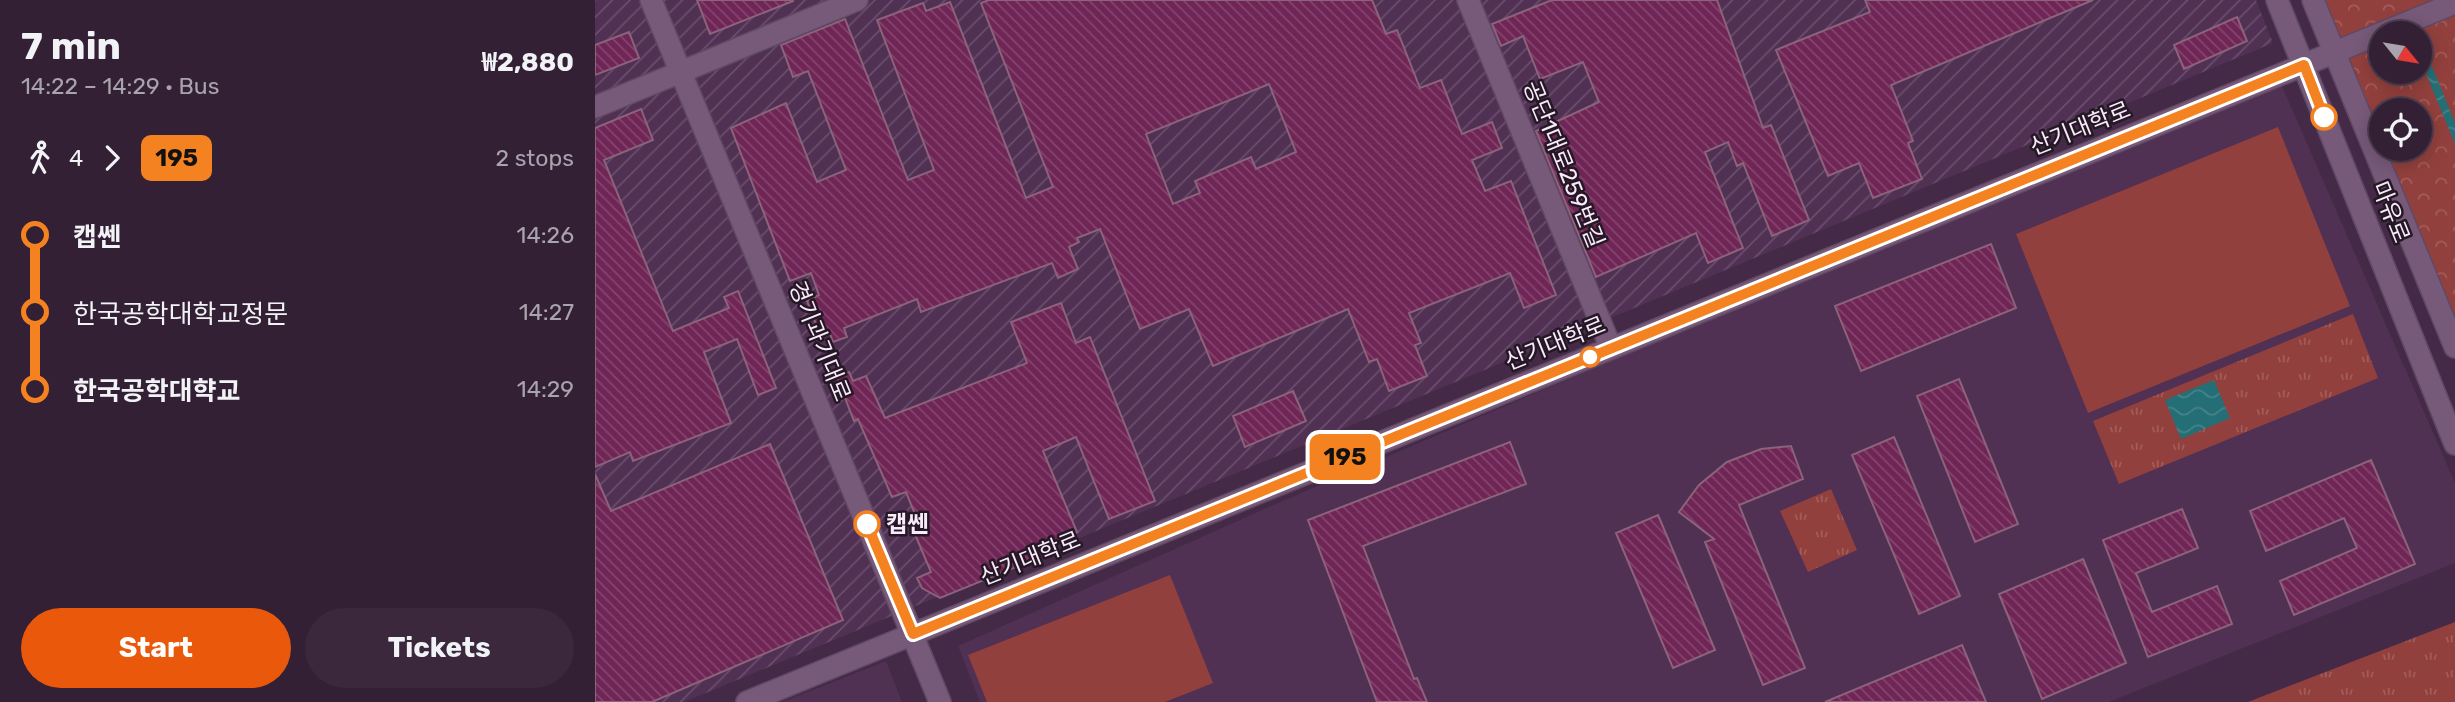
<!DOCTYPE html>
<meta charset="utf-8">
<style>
:root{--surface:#332035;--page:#3b283d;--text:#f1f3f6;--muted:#a9a3ad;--line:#4e3e50;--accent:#ea580c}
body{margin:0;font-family:Rubik,"Noto Sans KR",sans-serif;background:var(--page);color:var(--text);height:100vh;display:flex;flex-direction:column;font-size:26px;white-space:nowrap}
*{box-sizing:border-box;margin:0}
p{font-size:23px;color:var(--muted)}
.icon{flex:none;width:38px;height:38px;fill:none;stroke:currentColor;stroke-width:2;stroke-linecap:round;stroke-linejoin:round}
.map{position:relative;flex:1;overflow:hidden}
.panel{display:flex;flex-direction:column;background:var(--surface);width:595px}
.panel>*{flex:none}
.badge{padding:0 14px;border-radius:10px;font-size:24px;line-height:46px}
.needle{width:46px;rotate:120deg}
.buttons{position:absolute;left:1774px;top:21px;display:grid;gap:14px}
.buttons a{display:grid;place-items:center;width:63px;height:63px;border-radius:50%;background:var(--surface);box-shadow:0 4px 18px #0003,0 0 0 2px var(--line);font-size:35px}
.map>.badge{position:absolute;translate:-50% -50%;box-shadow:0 0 0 4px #fff}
.legs{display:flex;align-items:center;gap:10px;height:77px;padding:0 21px;font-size:23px}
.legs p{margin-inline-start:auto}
.summary{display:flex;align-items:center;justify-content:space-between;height:119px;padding:0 21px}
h1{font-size:38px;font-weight:700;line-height:52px}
.cta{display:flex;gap:14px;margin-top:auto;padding:14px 21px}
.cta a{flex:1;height:80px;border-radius:42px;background:var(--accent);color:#fff;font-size:28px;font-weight:700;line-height:80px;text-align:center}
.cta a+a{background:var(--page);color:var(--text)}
ul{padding:0 21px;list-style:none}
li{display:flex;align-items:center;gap:24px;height:77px;font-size:26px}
li i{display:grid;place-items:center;width:10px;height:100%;margin:0 9px;background:currentColor}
li i::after{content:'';width:18px;height:18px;margin:-9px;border:5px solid;border-radius:50%;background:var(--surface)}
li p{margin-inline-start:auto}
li:first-child i{background:linear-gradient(#0000 50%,currentColor 0)}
li:last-child i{background:linear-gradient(currentColor 50%,#0000 0)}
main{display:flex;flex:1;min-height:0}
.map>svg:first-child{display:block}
.built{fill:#503053}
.industrial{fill:url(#industrial-furrows)}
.grass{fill:url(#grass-tufts)}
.park{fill:url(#park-crowns);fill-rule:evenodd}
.pitch{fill:#92403d}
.water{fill:url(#water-waves)}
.building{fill:url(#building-back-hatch);stroke:#8b637a;stroke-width:2;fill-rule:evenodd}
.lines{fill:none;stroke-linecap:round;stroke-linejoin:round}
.minor-casing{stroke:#604963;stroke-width:24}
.minor{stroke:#775979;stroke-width:21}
.line-1-casing{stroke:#fff;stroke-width:16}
.line-1{stroke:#f58220;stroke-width:10}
.stop-1-dot{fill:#fff;stroke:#f58220;stroke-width:3.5}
.labels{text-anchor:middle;stroke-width:5;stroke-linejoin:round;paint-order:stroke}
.street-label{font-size:23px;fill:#fae9fb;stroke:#241825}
.stop-label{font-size:23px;font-weight:bold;fill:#fae9fb;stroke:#241825;text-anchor:start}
</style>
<main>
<section class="panel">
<div class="summary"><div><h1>7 min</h1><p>14:22 – 14:29 · Bus</p></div><b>₩2,880</b></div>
<div class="legs"><svg class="icon" aria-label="walk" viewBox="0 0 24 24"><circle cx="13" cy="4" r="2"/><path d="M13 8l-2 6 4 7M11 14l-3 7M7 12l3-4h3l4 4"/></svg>4<svg class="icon" aria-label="forward" viewBox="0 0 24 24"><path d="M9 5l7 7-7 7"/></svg><b class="badge" style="background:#f58220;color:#111">195</b><p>2 stops</p></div>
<ul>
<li><i style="color:#f58220"></i><b>캡쎈</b><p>14:26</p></li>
<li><i style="color:#f58220"></i><span>한국공학대학교정문</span><p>14:27</p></li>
<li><i style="color:#f58220"></i><b>한국공학대햑교</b><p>14:29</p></li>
</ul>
<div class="cta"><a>Start</a><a>Tickets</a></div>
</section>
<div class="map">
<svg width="1860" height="702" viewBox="0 0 1860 702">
<defs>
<pattern id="industrial-furrows" width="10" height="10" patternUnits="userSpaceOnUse" patternTransform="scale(1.75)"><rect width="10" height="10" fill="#503053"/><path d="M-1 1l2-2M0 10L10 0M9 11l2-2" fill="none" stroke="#6a4e6d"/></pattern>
<pattern id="grass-tufts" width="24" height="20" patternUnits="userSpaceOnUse" patternTransform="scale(1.75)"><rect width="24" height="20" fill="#92403d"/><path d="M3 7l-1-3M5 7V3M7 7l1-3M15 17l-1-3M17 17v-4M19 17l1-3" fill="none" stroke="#a25c5a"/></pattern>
<pattern id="park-crowns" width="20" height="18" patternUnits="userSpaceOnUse" patternTransform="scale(1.75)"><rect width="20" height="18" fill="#92403d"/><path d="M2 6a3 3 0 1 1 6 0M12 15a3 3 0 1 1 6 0" fill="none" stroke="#a25c5a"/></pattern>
<pattern id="water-waves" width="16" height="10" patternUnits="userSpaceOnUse" patternTransform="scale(1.75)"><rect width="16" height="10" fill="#246e75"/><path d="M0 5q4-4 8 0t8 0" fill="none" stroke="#45838a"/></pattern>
<pattern id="building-back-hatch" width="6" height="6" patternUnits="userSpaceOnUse" patternTransform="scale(1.75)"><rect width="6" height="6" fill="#6f2555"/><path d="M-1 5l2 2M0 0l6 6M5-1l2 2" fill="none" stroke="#84456e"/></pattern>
</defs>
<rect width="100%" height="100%" fill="#442a47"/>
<path class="built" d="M 1683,77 L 1860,483 L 1860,563 L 1514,702 L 385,702 L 363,646 L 685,502 Z
M 291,661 L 307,702 L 187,702 Z"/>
<path class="industrial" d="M 0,0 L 1661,0 L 1678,43 L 89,702 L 0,702 Z"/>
<path class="grass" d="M 1758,314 L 1783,378 L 1524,484 L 1498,421 Z
M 1236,489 L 1262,550 L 1213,572 L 1185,511 Z
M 1860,622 L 1860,702 L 1653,702 Z"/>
<path class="park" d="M 1719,0 L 1860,0 L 1860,345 ZM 1787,33 L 1825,33 L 1825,72 L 1787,72 ZM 1787,110 L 1825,110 L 1825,149 L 1787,149 Z"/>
<path class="pitch" d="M 1683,127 L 1755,306 L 1493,413 L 1421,234 Z
M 575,575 L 618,683 L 570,702 L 392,702 L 373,655 Z"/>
<path class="water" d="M 1825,37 L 1860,123 L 1860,144 L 1825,59 Z
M 1619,380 L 1635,418 L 1586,439 L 1570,400 Z"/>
<path class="building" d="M 102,0 L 198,0 L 198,1 L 115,34 Z
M 394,0 L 777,0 L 791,34 L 802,30 L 825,88 L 846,80 L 867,134 L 897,122 L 907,148 L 877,160 L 890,191 L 916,181 L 961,295 L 929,308 L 915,273 L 814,313 L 826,343 L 820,345 L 832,376 L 794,391 L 782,359 L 774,362 L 753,309 L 618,366 L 594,309 L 545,329 L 505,229 L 482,238 L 484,242 L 474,247 L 483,269 L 463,278 L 457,263 L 326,312 L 322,299 L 249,328 L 252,337 L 238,342 L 235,334 L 226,337 L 212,301 L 224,295 L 216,273 L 195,281 L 136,128 L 191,103 L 222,182 L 251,170 L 213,71 L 198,77 L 186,45 L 250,19 L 313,180 L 339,170 L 282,20 L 328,3 L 331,11 L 355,2 L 431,198 L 458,187 L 386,3 ZM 674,84 L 701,152 L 661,169 L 656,157 L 600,181 L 605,193 L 578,204 L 551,134 Z
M 957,0 L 1122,0 L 1168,128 L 1176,125 L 1214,220 L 1177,236 L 1148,163 L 1142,166 L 1133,142 L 1110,152 L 1148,248 L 1113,263 L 1101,233 L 1001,277 L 941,131 L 1004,102 L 988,62 L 945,79 L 928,36 L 906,46 L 897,24 Z
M 1270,0 L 1498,0 L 1296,85 L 1318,141 L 1313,143 L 1327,179 L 1278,198 L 1264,163 L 1233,176 L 1181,50 L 1275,12 Z
M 1642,17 L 1652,41 L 1589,69 L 1579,45 Z
M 34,32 L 44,58 L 0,75 L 0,45 Z
M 46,109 L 58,140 L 9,160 L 78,331 L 134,308 L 129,297 L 143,291 L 181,388 L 163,395 L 142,339 L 109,352 L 136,423 L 38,461 L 35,452 L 0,467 L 0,128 Z
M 1396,244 L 1421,308 L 1266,371 L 1240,306 Z
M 466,303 L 481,343 L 495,337 L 560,501 L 514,519 L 481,437 L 448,451 L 482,532 L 441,549 L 443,556 L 431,563 L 345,598 L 327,588 L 322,578 L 336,572 L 319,532 L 326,529 L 311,492 L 297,497 L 263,419 L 259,421 L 242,377 L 254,372 L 258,381 L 271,376 L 290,418 L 432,363 L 416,322 Z
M 1364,379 L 1423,524 L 1380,542 L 1322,396 Z
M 698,391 L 711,421 L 650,447 L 638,416 Z
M 1299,437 L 1365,596 L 1324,614 L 1257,455 Z
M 915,442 L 931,484 L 768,546 L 819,679 L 822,678 L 832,702 L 782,702 L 713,520 Z
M 175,444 L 248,620 L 57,702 L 0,702 L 0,474 L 16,511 Z
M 1196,446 L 1208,479 L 1144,505 L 1210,668 L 1168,685 L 1110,542 L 1119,539 L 1084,512 L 1104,485 L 1132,462 L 1166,449 Z
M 1776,460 L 1820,564 L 1699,615 L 1685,581 L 1762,548 L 1749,518 L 1671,551 L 1655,511 Z
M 1587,509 L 1603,548 L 1541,573 L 1557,612 L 1622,586 L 1637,624 L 1553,657 L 1508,540 Z
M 1063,515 L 1120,650 L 1078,668 L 1021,533 Z
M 1488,559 L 1531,663 L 1447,699 L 1404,594 Z
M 1367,645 L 1391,702 L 1230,702 Z"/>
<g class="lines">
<defs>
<path id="minor" d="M 56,0 L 345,702
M 873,0 L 1016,348
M 1682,0 L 1860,444
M 1718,0 L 1860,347
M 0,107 L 262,0
M 152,702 L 1860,3"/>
</defs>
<use href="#minor" class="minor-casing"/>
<use href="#minor" class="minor"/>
</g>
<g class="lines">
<defs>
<path id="line-1" d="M 272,524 L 318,634 L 1709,65 L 1729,117"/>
</defs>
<use href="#line-1" class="line-1-casing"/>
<use href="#line-1" class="line-1"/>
</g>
<g class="stop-1-dot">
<circle cx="1729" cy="117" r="12"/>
<circle cx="995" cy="357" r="9"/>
<circle cx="272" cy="524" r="12"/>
</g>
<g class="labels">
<g class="street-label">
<text transform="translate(1485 128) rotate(-22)" y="8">산기대학로</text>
<text transform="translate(969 164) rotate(68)" y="8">공단1대로259번길</text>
<text transform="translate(1796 212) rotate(68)" y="8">마유로</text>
<text transform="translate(225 341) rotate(68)" y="8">경기과기대로</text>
<text transform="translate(960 343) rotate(-22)" y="8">산기대학로</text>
<text transform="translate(435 558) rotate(-22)" y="8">산기대학로</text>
</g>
<g class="stop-label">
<text x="291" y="532">캡쎈</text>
</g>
</g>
</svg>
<div class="buttons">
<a><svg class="needle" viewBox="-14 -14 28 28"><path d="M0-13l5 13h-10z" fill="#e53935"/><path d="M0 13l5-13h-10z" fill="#a9a3ad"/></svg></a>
<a><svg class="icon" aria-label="locate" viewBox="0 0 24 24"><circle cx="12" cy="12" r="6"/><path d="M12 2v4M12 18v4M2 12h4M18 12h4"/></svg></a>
</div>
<b class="badge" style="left:750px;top:457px;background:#f58220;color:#111">195</b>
</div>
</main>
